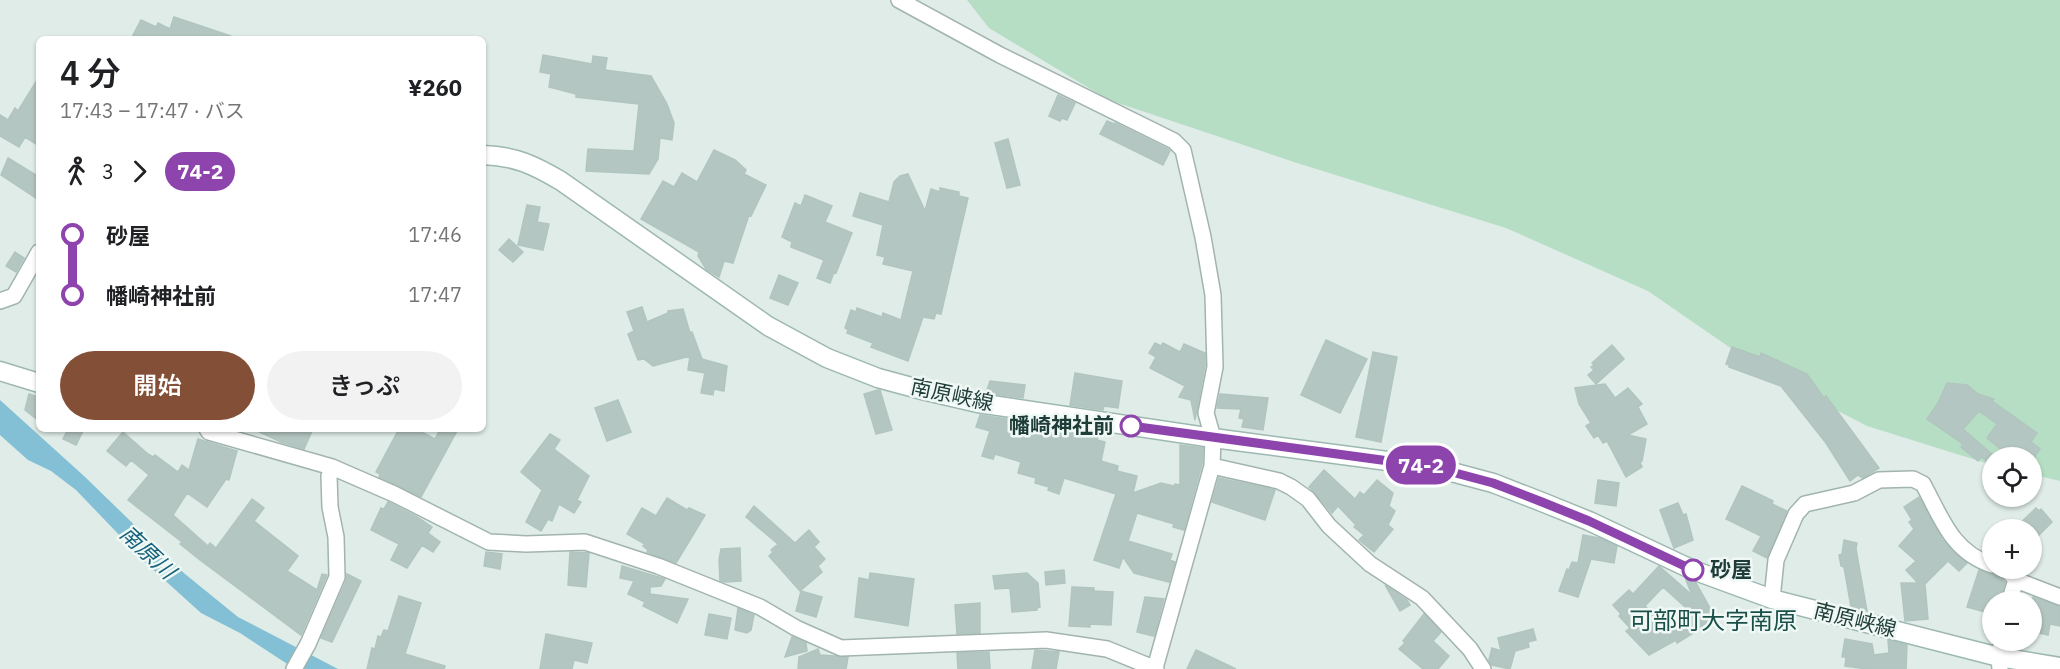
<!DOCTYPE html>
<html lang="ja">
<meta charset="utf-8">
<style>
:root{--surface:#fff;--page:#f2f2f2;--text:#202124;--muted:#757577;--accent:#835037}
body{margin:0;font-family:"IBM Plex Sans","Noto Sans JP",sans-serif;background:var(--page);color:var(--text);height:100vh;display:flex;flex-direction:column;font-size:22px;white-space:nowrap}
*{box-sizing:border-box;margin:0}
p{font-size:20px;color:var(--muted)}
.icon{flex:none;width:33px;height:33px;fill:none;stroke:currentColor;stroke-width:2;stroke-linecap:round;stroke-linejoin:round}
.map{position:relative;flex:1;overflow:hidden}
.details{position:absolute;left:36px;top:36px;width:450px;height:396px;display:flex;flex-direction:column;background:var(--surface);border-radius:9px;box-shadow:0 2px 4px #0004}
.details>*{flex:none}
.badge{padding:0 12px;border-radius:20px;font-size:21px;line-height:39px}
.fabs{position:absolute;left:1982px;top:447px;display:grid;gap:12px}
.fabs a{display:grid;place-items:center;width:60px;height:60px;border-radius:50%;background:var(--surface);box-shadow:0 2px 4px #0004;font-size:30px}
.map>.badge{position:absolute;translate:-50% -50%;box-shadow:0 0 0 3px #fff}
.legs{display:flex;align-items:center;gap:9px;height:66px;padding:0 24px;font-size:20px}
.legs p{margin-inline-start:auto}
.summary{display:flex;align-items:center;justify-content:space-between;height:102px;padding:0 24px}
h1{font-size:33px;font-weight:600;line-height:45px}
.action{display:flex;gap:12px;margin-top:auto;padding:12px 24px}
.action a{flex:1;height:69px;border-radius:36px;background:var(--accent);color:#fff;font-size:24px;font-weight:600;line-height:69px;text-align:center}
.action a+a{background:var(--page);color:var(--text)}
ul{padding:0 24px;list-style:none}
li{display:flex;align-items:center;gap:21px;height:60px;font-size:22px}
li i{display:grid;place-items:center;width:9px;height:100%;margin:0 8px;background:currentColor}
li i::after{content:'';width:15px;height:15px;margin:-8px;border:4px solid;border-radius:50%;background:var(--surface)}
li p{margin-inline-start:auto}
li:first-child i{background:linear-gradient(#0000 50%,currentColor 0)}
li:last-child i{background:linear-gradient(currentColor 50%,#0000 0)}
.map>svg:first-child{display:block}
.green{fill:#b6dec5}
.water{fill:#83c0d5}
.building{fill:#b4c6c1;stroke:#b1c5bf;stroke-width:1.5;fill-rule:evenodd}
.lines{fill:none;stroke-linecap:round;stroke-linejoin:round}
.minor-casing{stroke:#a2b4af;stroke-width:18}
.secondary-casing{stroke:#9db8b1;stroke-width:21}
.minor{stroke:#fff;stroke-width:15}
.secondary{stroke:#fff;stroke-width:18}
.line-1-casing{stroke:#fff;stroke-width:14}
.line-1{stroke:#8e44ad;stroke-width:9}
.stop-1-dot{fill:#fff;stroke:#8e44ad;stroke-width:3}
.labels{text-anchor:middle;stroke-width:5;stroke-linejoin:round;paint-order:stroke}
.street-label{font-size:21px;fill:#1f3d38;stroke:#f0f8f5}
.stop-label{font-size:21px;font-weight:bold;fill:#1f3d38;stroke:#f0f8f5;text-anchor:end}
.water-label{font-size:22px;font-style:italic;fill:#16617c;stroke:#f0f8f5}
.quarter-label{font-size:24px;fill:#1a5048;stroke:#f0f8f5}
</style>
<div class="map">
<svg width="2060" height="669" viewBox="0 0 2060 669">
<rect width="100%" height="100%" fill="#dfece7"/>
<path class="green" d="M 967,0 L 2060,0 L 2060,481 L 2031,474 L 2031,458 L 1992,458 L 1992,465 L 1867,426 L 1774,378 L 1648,291 L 1506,228 L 1297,163 L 1109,100 L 989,28 Z"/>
<path class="water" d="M 0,400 L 84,476 L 185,574 L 238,617 L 338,669 L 295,669 L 240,633 L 201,613 L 149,566 L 76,490 L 51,471 L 28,460 L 0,435 Z"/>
<path class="building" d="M 174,17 L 231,36 L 231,39 L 131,39 L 141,20 L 156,27 L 158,23 L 170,29 Z
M 543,55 L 592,64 L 593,56 L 607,58 L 605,70 L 651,76 L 667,104 L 674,123 L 672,140 L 660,138 L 658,159 L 649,174 L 586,171 L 588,149 L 634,151 L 639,104 L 576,97 L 576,94 L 549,87 L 551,74 L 540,72 Z
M 39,77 L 39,146 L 25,137 L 19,147 L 0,136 L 0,115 L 8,120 L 15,108 L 18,111 Z
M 1058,95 L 1075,103 L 1067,120 L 1062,118 L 1060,121 L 1049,116 Z
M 1107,121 L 1114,124 L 1115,123 L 1168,149 L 1170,151 L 1163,165 L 1100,134 Z
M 1008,139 L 1020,185 L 1007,188 L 995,143 Z
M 714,150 L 735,160 L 746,170 L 744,174 L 766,185 L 751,216 L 749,215 L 733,263 L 724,261 L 719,277 L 706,269 L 698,256 L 699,252 L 641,219 L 663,181 L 674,187 L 682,173 L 697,182 Z
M 8,158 L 39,177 L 39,200 L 1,175 Z
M 908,174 L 925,211 L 931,189 L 940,192 L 940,188 L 959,192 L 959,196 L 968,198 L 941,314 L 936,313 L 934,319 L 923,317 L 908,361 L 871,347 L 873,343 L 847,333 L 848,330 L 845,328 L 851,310 L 856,312 L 857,308 L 882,317 L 883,313 L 901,320 L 913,271 L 883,264 L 885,257 L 877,255 L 883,225 L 853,216 L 860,193 L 889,202 L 894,182 L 900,176 Z
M 805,195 L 832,206 L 825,222 L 852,233 L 836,273 L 834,272 L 830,283 L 817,278 L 824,260 L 791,247 L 792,242 L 782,237 L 795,203 L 801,206 Z
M 527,205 L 540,207 L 537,222 L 549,224 L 543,250 L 518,245 Z
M 509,239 L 523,252 L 513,262 L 499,250 Z
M 15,252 L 24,258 L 16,272 L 6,266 Z
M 779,275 L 798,283 L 788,305 L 770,298 Z
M 642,307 L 647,322 L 668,313 L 668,311 L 683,309 L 690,333 L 692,332 L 702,359 L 727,366 L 724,391 L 714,389 L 713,395 L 701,393 L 705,373 L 688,370 L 690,356 L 653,366 L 644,359 L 638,360 L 628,334 L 634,331 L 627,312 Z
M 1326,340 L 1367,359 L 1340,413 L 1301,395 Z
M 1155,343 L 1161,346 L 1163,343 L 1180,352 L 1184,344 L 1205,353 L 1205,366 L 1195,420 L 1191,400 L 1179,397 L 1185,386 L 1150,368 L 1156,357 L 1149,353 Z
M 1612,345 L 1624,359 L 1596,384 L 1588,375 L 1594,370 L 1591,367 L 1594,365 L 1592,363 Z
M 1732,347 L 1760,357 L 1761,353 L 1807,374 L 1824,398 L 1826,396 L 1879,468 L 1863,478 L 1858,475 L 1850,481 L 1826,443 L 1781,386 L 1729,367 L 1729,365 L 1726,364 Z
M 1373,352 L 1397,357 L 1381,442 L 1356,437 Z
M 1075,373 L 1122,381 L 1118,408 L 1104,406 L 1103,410 L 1070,405 Z
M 990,381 L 1025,385 L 1023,398 L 986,393 Z
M 1947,383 L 1967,385 L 1978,394 L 1994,399 L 1992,401 L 2037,433 L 2031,442 L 2040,449 L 2034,458 L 2012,458 L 1987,438 L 1997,424 L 1979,411 L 1963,429 L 1992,454 L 1987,461 L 1981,457 L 1978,461 L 1961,447 L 1963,444 L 1927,419 L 1938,403 Z
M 1605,384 L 1615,398 L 1628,388 L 1642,404 L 1638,407 L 1647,424 L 1628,435 L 1646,439 L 1642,461 L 1640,462 L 1642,467 L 1626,477 L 1607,441 L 1603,443 L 1598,435 L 1594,438 L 1586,426 L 1591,423 L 1579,404 L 1575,388 Z
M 878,390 L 880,390 L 892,430 L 876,434 L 864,394 Z
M 29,394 L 39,397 L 39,421 L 25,410 Z
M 1220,394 L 1268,398 L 1263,430 L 1242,427 L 1244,419 L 1239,418 L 1241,409 L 1217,408 Z
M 618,400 L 631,432 L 607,441 L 595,408 Z
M 980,415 L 1099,432 L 1097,440 L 1105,442 L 1101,461 L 1118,466 L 1117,471 L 1137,476 L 1133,493 L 1161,483 L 1174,486 L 1175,484 L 1180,485 L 1180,445 L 1203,448 L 1202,464 L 1184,530 L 1173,527 L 1174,524 L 1137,513 L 1128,541 L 1172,554 L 1170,560 L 1175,562 L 1169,582 L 1134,573 L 1123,557 L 1119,568 L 1094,560 L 1116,494 L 1064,478 L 1059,494 L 1048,490 L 1049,487 L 1035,483 L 1036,478 L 1018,473 L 1021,462 L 995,454 L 993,459 L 982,456 L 990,431 L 976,427 Z
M 68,429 L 84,429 L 76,445 L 63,439 Z
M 253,429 L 313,429 L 304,449 L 281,442 Z
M 399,429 L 416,429 L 435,439 L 440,429 L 458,429 L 421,497 L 379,477 L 380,474 L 376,472 Z
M 123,432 L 148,454 L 153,457 L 155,455 L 178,472 L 182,465 L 189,470 L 198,439 L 237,451 L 229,480 L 226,479 L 207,507 L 187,493 L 173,515 L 208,546 L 210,543 L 216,548 L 252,499 L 264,508 L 254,521 L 298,556 L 287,571 L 317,590 L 322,574 L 327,575 L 301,635 L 200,560 L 180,544 L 182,542 L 128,500 L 149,475 L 131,460 L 126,466 L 107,451 Z
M 550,434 L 560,440 L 554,449 L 589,476 L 577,500 L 581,502 L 574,513 L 559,504 L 552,521 L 548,519 L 541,531 L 526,522 L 542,490 L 521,472 Z
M 1324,470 L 1355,499 L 1360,492 L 1364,495 L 1377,480 L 1393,493 L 1389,506 L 1395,511 L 1388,525 L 1393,529 L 1374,552 L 1359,540 L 1364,535 L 1354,527 L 1356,525 L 1338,506 L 1332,513 L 1315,493 L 1309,487 Z
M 1219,478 L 1275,490 L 1265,520 L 1212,502 Z
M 1598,480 L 1619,483 L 1616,506 L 1595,503 Z
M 1742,486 L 1773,501 L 1772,504 L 1787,511 L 1767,558 L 1753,551 L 1761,536 L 1726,519 Z
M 1919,497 L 1942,539 L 1951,550 L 1967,563 L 1959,571 L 1948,561 L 1925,584 L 1928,619 L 1905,621 L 1901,583 L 1918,583 L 1906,570 L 1916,561 L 1899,546 L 1914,529 L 1909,522 L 1912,520 L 1904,507 Z
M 667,498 L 687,510 L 689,508 L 705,515 L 676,563 L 647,552 L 648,550 L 643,546 L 645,544 L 627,534 L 642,508 L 656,516 Z
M 388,502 L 417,517 L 432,527 L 428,533 L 440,542 L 433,552 L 422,545 L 407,568 L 391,560 L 399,544 L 371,530 L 381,508 L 384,509 Z
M 1678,503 L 1683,515 L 1686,514 L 1693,540 L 1674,548 L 1660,510 Z
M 754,506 L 795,543 L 809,530 L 819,542 L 814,547 L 825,559 L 818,566 L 822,572 L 800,591 L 769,556 L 773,552 L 771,550 L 778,544 L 746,517 Z
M 2036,508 L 2039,511 L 2041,509 L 2052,522 L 2031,543 L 2031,530 L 2013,530 Z
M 1583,535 L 1599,538 L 1617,546 L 1614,563 L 1591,559 L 1578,597 L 1559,591 L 1567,569 L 1569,570 L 1572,562 L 1578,563 Z
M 1844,540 L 1857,543 L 1856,549 L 1867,611 L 1851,607 L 1844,567 L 1841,566 L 1839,555 L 1842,554 Z
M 740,548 L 741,581 L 725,582 L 720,581 L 719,560 L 721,549 Z
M 486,552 L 502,554 L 500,569 L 484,566 Z
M 570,552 L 589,553 L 586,587 L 568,585 Z
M 622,566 L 665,579 L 661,586 L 650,587 L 650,594 L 688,599 L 677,623 L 643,606 L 645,602 L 628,594 L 634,581 L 620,578 Z
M 1659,566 L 1692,595 L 1686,580 L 1696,583 L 1716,619 L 1677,643 L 1676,640 L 1649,655 L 1626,631 L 1630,628 L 1619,616 L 1621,614 L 1613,605 L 1629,590 L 1633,594 ZM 1663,587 L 1694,615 L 1668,630 L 1645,606 Z
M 1064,570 L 1065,583 L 1046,585 L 1045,572 Z
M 1979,570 L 1993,575 L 2005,582 L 2000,602 L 1992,602 L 1992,614 L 1967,607 Z
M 870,573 L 914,579 L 908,626 L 855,617 L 859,578 L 869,580 Z
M 1027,573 L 1038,583 L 1040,607 L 1037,608 L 1037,610 L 1012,612 L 1010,588 L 995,589 L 993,576 Z
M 347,574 L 361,581 L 332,642 L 321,638 L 346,581 Z
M 1385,585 L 1407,600 L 1410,605 L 1400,611 Z
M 1072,587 L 1094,588 L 1094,591 L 1113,592 L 1111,625 L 1090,624 L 1090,627 L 1069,626 Z
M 801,591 L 822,597 L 816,617 L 796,611 Z
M 399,596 L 421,603 L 405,654 L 445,666 L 444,669 L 367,669 L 372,648 L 375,649 L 378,636 L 381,637 L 384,630 L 388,631 Z
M 1145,597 L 1164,599 L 1154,636 L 1137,632 Z
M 2033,597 L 2060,607 L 2060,626 L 2050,624 L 2048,635 L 2031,631 Z
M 980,603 L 980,633 L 957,634 L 955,605 Z
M 738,608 L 754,615 L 751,630 L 747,633 L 735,630 Z
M 709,614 L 731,618 L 727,639 L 705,635 Z
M 1424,614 L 1441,632 L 1433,641 L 1449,656 L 1438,669 L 1423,669 L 1399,649 L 1405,643 L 1403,641 Z
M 1533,629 L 1536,640 L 1528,642 L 1529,647 L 1515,651 L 1510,669 L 1492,665 L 1489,660 L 1492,648 L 1501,651 L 1498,638 Z
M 546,634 L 592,643 L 587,663 L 574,660 L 572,669 L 540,669 Z
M 792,637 L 806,643 L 807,651 L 785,657 Z
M 1845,639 L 1872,644 L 1874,655 L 1889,653 L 1888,640 L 1907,645 L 1906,669 L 1867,669 L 1845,666 L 1846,657 L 1842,657 Z
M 818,649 L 820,655 L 848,657 L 846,669 L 798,669 L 799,657 Z
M 1035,650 L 1059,652 L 1056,669 L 1032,669 Z
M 1196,650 L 1236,669 L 1187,669 Z
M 989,652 L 990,669 L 958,669 L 957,653 Z"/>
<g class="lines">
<defs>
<path id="minor" d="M 899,0 L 1000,55 L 1174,141 L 1183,150 L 1203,237 L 1213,295 L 1215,367 L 1206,413 L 1213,438 L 1212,466 L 1155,668
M 0,301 L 14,296 L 39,252
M 207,429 L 209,432 L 332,467 L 394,494 L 489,542 L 526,544 L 585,542 L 658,566 L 760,607 L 796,628 L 841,648 L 1046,640 L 1107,649 L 1156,669
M 1212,466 L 1279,481 L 1291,487 L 1308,499 L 1329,526 L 1370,564 L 1422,598 L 1470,649 L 1483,669
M 2000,568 L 2010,573 L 2016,580 L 2060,597
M 1772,599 L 1776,560 L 1796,514 L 1805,504 L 1854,493 L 1879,480 L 1913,479 L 1923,484 C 1942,519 1952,552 1992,565
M 2009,602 L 2016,580
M 294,669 L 308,644 L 337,577 L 336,537 L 330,507 L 329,476 L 332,467
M 2000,669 L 1999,657 L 2002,640"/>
<path id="secondary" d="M 483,155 C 515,156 534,165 561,181 L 768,326 L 827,358 L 878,378 L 926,391 L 978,403 L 1213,438 L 1433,467 L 1493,483 L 1542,502 L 1589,521 L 1693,570 L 1772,599 L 1999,657 L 2060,667
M 0,371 L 39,383"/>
</defs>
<use href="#minor" class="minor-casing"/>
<use href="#secondary" class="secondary-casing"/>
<use href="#minor" class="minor"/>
<use href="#secondary" class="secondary"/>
</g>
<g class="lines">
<defs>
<path id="line-1" d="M 1131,426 L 1433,467 L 1493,483 L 1542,502 L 1589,521 L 1693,570"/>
</defs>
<use href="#line-1" class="line-1-casing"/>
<use href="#line-1" class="line-1"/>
</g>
<g class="stop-1-dot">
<circle cx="1131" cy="426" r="10"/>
<circle cx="1693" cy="570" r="10"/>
</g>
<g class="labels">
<g class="street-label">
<text transform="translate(952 395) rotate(12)" y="7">南原峡線</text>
<text transform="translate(1855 620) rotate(14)" y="7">南原峡線</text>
</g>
<g class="stop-label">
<text x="1114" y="433">幡崎神社前</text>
<text x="1710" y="577" text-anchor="start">砂屋</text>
</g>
<g class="water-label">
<text transform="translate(148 552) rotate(43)" y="8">南原川</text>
</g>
<g class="quarter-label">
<text x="1713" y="629">可部町大字南原</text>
</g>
</g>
</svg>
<div class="fabs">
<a><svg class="icon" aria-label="locate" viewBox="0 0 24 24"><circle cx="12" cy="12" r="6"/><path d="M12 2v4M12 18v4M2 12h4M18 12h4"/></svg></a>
<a>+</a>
<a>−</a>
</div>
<b class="badge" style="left:1421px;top:465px;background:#8e44ad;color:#fff">74-2</b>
<section class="details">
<div class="summary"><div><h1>4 分</h1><p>17:43 – 17:47 · バス</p></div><b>¥260</b></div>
<div class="legs"><svg class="icon" aria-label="walk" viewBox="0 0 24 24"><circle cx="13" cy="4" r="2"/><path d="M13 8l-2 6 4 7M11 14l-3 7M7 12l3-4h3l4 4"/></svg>3<svg class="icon" aria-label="forward" viewBox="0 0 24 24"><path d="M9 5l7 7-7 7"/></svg><b class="badge" style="background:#8e44ad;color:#fff">74-2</b></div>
<ul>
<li><i style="color:#8e44ad"></i><b>砂屋</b><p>17:46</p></li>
<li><i style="color:#8e44ad"></i><b>幡崎神社前</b><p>17:47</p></li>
</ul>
<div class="action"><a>開始</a><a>きっぷ</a></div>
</section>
</div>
